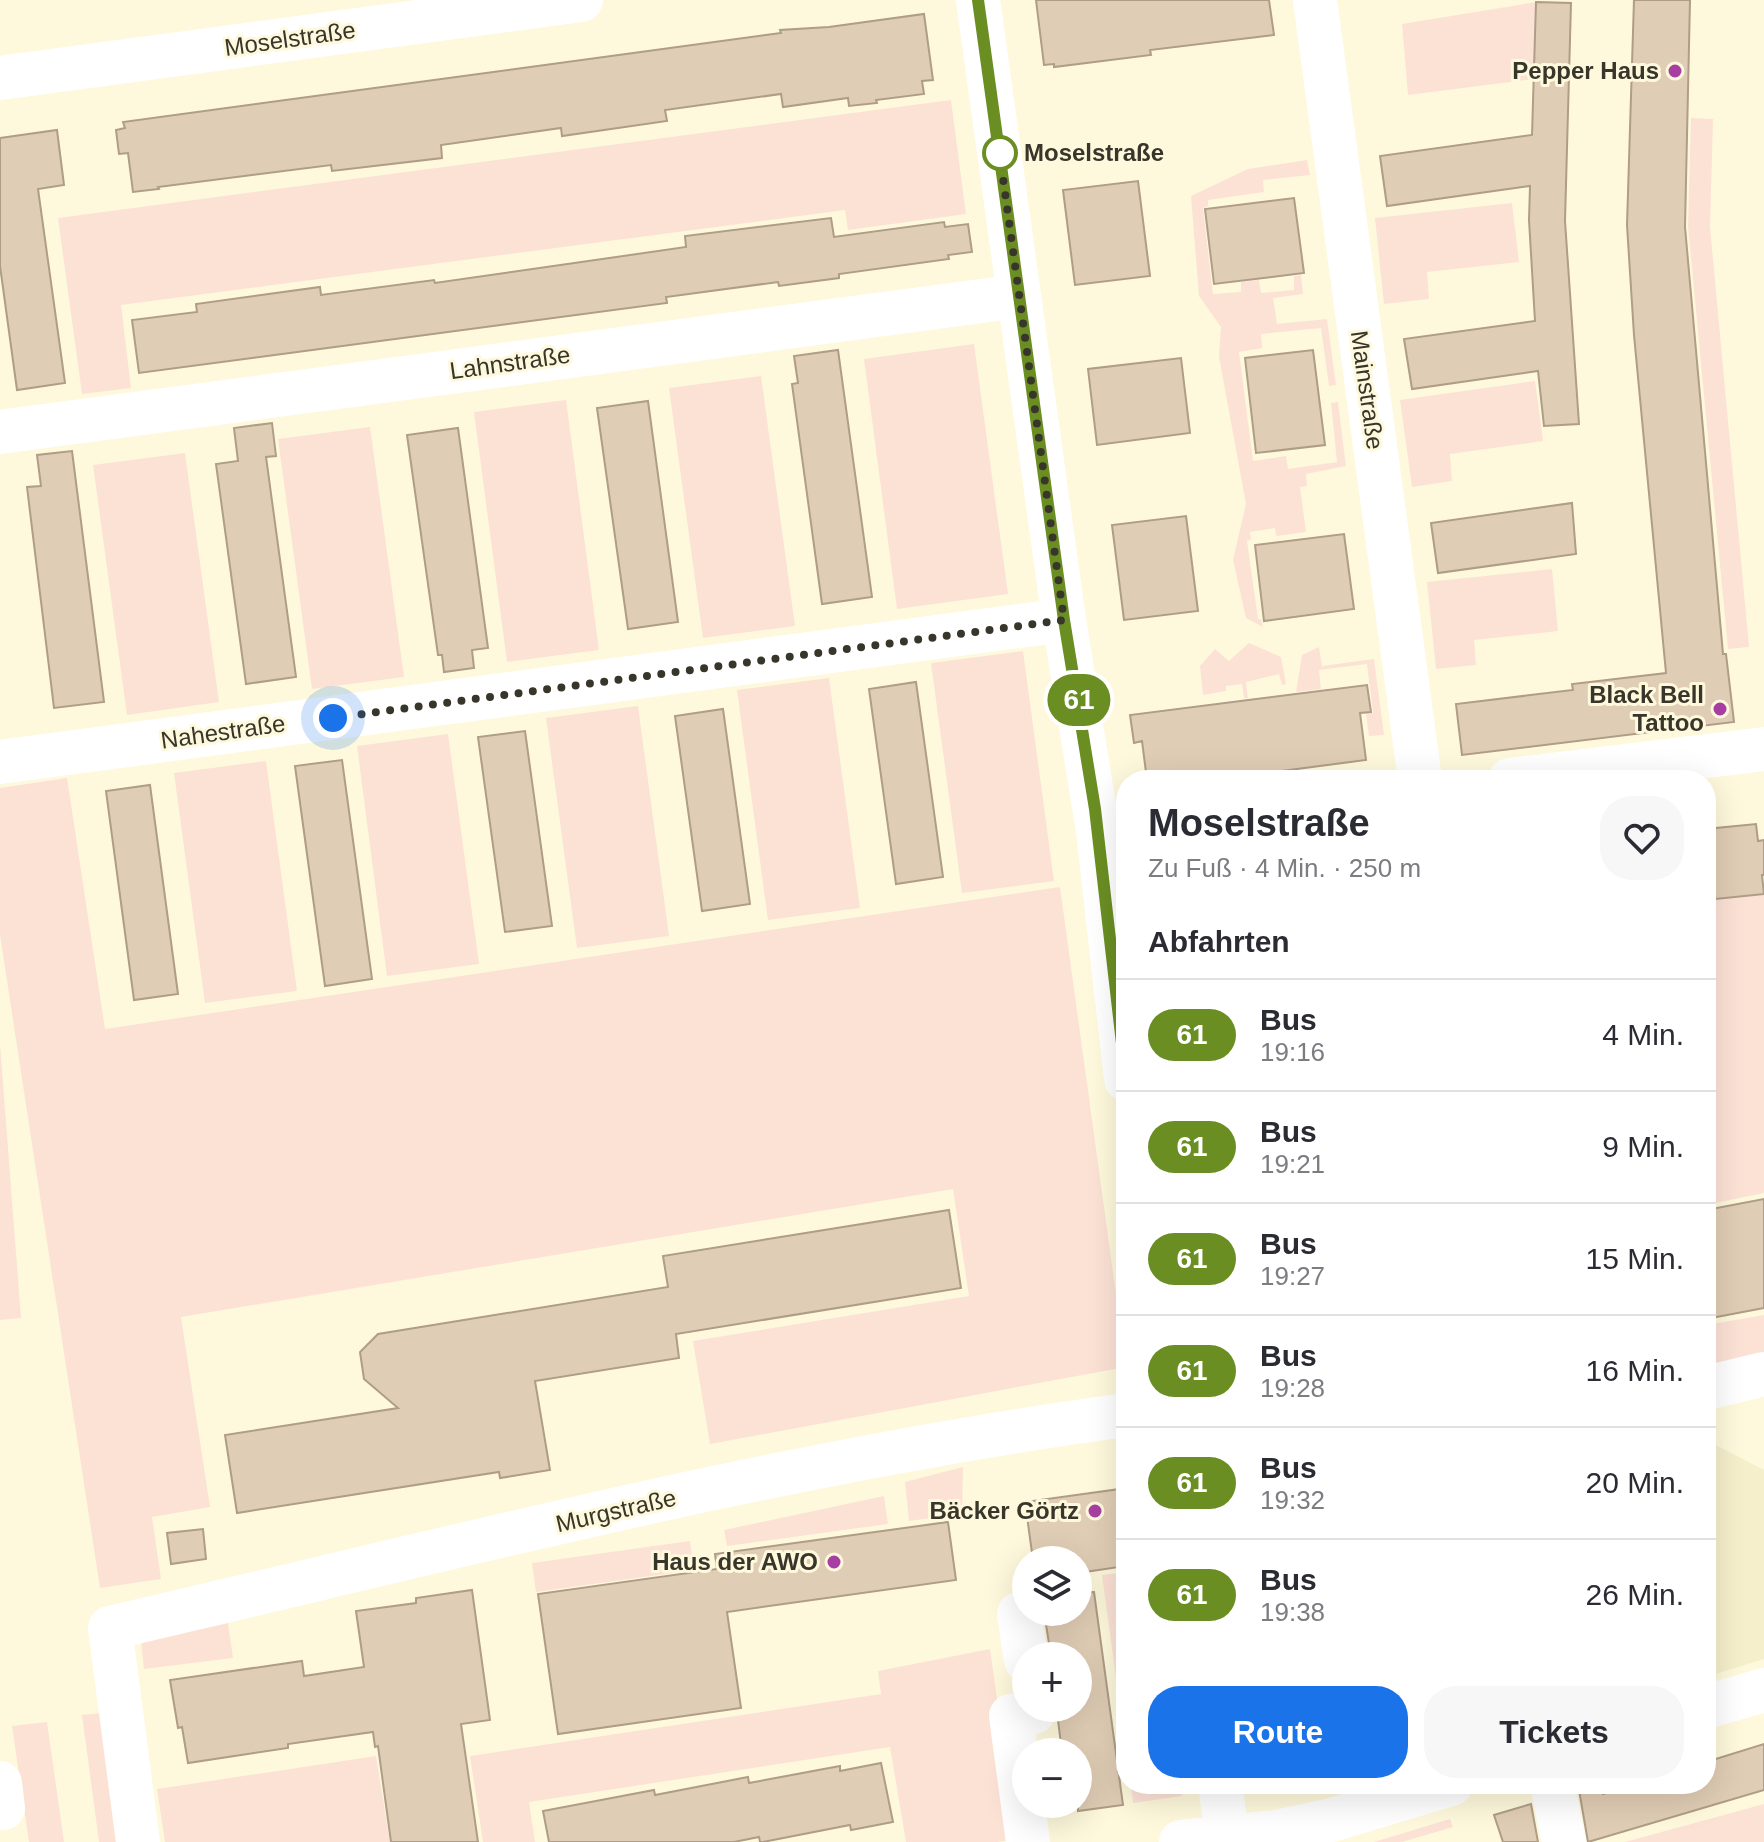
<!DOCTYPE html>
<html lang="de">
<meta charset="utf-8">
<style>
:root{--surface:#fff;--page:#f7f7f7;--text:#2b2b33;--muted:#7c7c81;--line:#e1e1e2;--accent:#1a73e8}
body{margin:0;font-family:Arial,sans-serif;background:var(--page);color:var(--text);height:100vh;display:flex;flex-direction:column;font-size:30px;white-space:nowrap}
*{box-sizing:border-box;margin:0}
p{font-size:26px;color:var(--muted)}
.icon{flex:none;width:44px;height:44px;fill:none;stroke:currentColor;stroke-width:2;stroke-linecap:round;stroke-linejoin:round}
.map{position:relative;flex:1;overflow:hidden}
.drawer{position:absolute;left:1116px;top:770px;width:600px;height:1024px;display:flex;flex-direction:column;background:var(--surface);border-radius:32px;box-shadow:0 8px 32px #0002}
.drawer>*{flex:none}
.badge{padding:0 16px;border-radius:26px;font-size:28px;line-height:52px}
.tools{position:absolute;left:1012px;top:1546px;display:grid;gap:16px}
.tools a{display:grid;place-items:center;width:80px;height:80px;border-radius:50%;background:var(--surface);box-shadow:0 8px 32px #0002;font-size:40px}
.you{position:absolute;width:40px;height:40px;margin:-20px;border:6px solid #fff;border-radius:50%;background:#1a73e8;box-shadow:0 0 0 12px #1a73e833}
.map>.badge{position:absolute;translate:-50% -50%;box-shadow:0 0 0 4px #fff}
h2{padding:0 32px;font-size:30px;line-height:72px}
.round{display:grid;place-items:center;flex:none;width:84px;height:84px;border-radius:32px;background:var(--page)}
.head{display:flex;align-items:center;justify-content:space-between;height:136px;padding:0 32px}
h1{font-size:38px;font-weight:700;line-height:60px}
.action{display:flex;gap:16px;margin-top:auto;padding:16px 32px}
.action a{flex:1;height:92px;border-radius:32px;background:var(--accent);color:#fff;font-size:32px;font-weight:700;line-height:92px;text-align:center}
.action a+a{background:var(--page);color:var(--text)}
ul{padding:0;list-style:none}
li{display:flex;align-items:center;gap:24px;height:112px;padding:0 32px;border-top:2px solid var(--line)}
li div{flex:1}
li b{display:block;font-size:30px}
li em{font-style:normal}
li .badge{min-width:88px;font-weight:700;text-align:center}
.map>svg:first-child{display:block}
.built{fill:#f6efcb}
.green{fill:#fce2d5}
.building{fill:#e0cdb5;stroke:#af9d87;stroke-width:2}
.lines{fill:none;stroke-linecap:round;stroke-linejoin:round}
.minor{stroke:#fff;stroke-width:44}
.line-casing{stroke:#fff;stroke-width:18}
.line{stroke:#6b8e23;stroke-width:12}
.walk{stroke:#38362b;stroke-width:8;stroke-dasharray:0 14.4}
.poi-dot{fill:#a73fa2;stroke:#fef9dc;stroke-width:3}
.stop-dot{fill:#fff;stroke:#6b8e23;stroke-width:4}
.labels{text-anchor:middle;stroke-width:6;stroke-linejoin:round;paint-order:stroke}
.street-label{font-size:24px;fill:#38362b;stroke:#fef9dc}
.poi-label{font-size:24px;font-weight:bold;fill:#38362b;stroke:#fef9dc;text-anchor:end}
.stop-label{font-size:24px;font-weight:bold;fill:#38362b;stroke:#fef9dc;text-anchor:start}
</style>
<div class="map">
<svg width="1764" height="1842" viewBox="0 0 1764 1842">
<rect width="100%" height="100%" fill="#fef9dc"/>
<path class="built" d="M 1706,1440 L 1764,1470 L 1764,1659 L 1706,1677 Z"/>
<path class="green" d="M 1536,2 L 1534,79 L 1408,95 L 1402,24 Z
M 951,100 L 966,214 L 848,230 L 845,210 L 121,305 L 131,388 L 82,394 L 58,218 Z
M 1691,118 L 1713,119 L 1710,227 L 1749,647 L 1728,649 L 1688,226 Z
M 1307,160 L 1310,175 L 1263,180 L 1264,192 L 1208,200 L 1208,206 L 1203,208 L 1213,294 L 1241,292 L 1241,282 L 1259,280 L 1261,293 L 1294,290 L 1294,276 L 1301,275 L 1303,294 L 1273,298 L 1277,324 L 1327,319 L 1336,385 L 1329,386 L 1321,328 L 1261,334 L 1262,348 L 1239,352 L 1253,461 L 1286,456 L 1288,469 L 1337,462 L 1331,403 L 1338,402 L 1346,466 L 1306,474 L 1307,486 L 1300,487 L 1306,532 L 1276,536 L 1275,528 L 1250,532 L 1251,539 L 1247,541 L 1258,619 L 1261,619 L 1263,627 L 1246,618 L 1233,560 L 1246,504 L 1219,357 L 1221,327 L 1199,296 L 1191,196 L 1248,169 Z
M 1512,203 L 1519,262 L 1427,272 L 1429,299 L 1384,304 L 1375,218 Z
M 974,344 L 1008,594 L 897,609 L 864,359 Z
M 761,376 L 795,626 L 703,638 L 669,388 Z
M 1535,381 L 1543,441 L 1450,454 L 1452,481 L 1412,487 L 1400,400 Z
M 566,400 L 599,650 L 507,662 L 474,412 Z
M 370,427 L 404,677 L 312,689 L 278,439 Z
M 185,453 L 219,702 L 127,715 L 93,465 Z
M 1552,569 L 1558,631 L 1474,640 L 1476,665 L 1436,669 L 1427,582 Z
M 1249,643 L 1281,657 L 1286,684 L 1282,685 L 1279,674 L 1246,682 L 1248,698 L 1244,698 L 1242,684 L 1226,686 L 1226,691 L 1203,695 L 1200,666 L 1215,649 L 1229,661 Z
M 1319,647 L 1322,666 L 1374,659 L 1384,735 L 1369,736 L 1366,714 L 1373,713 L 1367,664 L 1319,670 L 1321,689 L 1296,692 L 1302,655 Z
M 1023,651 L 1054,881 L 962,893 L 931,663 Z
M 829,678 L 860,908 L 768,920 L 737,690 Z
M 638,706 L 669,936 L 577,948 L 546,718 Z
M 448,734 L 479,964 L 387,976 L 357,746 Z
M 266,761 L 297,991 L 205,1003 L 174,773 Z
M 67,778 L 105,1029 L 1060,887 L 1126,1367 L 710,1444 L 693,1341 L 969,1296 L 953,1189 L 181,1317 L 210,1507 L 152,1517 L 161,1579 L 100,1588 L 0,935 L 0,788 Z
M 1764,894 L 1764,1193 L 1706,1205 L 1706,900 Z
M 0,1044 L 21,1318 L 0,1320 Z
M 1764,1315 L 1764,1363 L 1706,1375 L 1706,1325 Z
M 963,1467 L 962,1514 L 909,1521 L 905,1482 Z
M 884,1496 L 888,1524 L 727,1546 L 724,1530 Z
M 690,1541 L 694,1570 L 536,1592 L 532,1563 Z
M 1126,1572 L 1126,1751 L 1102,1575 Z
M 228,1623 L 233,1658 L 144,1669 L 141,1641 Z
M 990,1649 L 1017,1839 L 997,1842 L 906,1842 L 890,1747 L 529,1802 L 535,1842 L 483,1842 L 470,1756 L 881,1694 L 878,1671 Z
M 101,1713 L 119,1842 L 99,1842 L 82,1715 Z
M 47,1722 L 64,1842 L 29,1842 L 12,1726 Z
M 376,1756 L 390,1842 L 165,1842 L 157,1789 Z
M 1131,1784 L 1180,1784 L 1182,1796 L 1133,1803 Z
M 1764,1804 L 1764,1842 L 1625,1842 Z
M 1450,1819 L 1453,1827 L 1402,1842 L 1374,1842 Z"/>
<path class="building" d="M 1036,0 L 1269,0 L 1274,35 L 1150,50 L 1151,55 L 1054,67 L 1054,64 L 1044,65 Z
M 1634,0 L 1690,0 L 1685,227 L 1723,654 L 1726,654 L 1734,722 L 1462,755 L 1456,704 L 1573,690 L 1572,684 L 1666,673 L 1634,335 L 1627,225 Z
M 1536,2 L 1571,3 L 1565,221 L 1579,424 L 1544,426 L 1538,371 L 1412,389 L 1404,339 L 1535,321 L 1529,220 L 1530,186 L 1387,206 L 1380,156 L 1532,135 Z
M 924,14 L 933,80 L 922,81 L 924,94 L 876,100 L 877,103 L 849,106 L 848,98 L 783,107 L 781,94 L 665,110 L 667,121 L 562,136 L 561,128 L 441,145 L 442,158 L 332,171 L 331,165 L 158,187 L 159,189 L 133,192 L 128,153 L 119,154 L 116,130 L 125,128 L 123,122 L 781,33 L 780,30 L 829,27 Z
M 57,130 L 64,185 L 38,189 L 65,383 L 17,390 L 0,266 L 0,138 Z
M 1138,181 L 1150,276 L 1075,285 L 1063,190 Z
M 1294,198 L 1304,273 L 1214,284 L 1205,209 Z
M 831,218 L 834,237 L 944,222 L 945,227 L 968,224 L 972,252 L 948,255 L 949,259 L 839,274 L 839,278 L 779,286 L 778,282 L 666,297 L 667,303 L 139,373 L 132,320 L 197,312 L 196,304 L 320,287 L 321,295 L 434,280 L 435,283 L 686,247 L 685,236 Z
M 838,350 L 872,597 L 822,604 L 792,384 L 798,383 L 794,356 Z
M 1313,350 L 1325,445 L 1256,453 L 1245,358 Z
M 1181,358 L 1190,433 L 1097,445 L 1088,369 Z
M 648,401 L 678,622 L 628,629 L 597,408 Z
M 272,423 L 276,456 L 266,457 L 296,677 L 246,684 L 216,464 L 238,461 L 234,428 Z
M 458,428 L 488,648 L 472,650 L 474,668 L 444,672 L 442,655 L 438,655 L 407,435 Z
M 72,451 L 104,702 L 54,708 L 27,487 L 41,486 L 37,455 Z
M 1572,503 L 1576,554 L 1438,573 L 1431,523 Z
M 1186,516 L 1198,611 L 1124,620 L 1112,525 Z
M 1344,534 L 1354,609 L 1264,621 L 1255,545 Z
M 916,682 L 943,877 L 896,884 L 869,689 Z
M 1367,685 L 1371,712 L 1360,713 L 1366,760 L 1211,780 L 1147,780 L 1142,741 L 1134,743 L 1130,715 Z
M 723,709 L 750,904 L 702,911 L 675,716 Z
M 525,731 L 552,926 L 505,932 L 478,737 Z
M 342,760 L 372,979 L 325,986 L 295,766 Z
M 150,785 L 178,994 L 134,1000 L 106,791 Z
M 1756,824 L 1758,841 L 1764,840 L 1764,875 L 1762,875 L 1764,894 L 1706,900 L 1706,829 Z
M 1764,1199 L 1764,1308 L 1706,1319 L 1706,1210 Z
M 949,1210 L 961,1288 L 676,1334 L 679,1358 L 535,1381 L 550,1470 L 500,1478 L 499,1472 L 237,1513 L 225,1435 L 398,1408 L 364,1379 L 360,1352 L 378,1334 L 668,1287 L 663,1256 Z
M 1120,1489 L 1126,1530 L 1126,1566 L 1078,1573 L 1078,1560 L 1033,1560 L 1025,1502 Z
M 948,1522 L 956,1580 L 727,1612 L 741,1708 L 558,1734 L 538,1594 L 717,1569 L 715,1554 Z
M 203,1529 L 206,1559 L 171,1564 L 167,1533 Z
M 472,1590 L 490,1720 L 461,1724 L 478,1842 L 391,1842 L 378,1746 L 375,1747 L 373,1732 L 288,1744 L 288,1748 L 188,1763 L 182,1727 L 178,1728 L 170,1680 L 302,1661 L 304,1676 L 364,1667 L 356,1611 L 416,1603 L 416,1598 Z
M 1094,1592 L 1123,1805 L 1078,1811 L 1078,1752 L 1062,1752 L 1058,1720 L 1059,1708 L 1078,1708 L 1078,1656 L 1051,1656 L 1044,1612 L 1078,1612 L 1078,1593 Z
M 1764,1744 L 1764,1790 L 1588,1842 L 1579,1790 L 1599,1784 L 1603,1794 L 1635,1784 L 1706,1784 L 1706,1762 Z
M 881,1763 L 893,1822 L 851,1830 L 850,1825 L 763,1842 L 760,1842 L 759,1837 L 734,1842 L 549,1842 L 543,1811 L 654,1790 L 655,1795 L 748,1777 L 749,1783 L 840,1766 L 840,1771 Z
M 1531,1804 L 1538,1842 L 1503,1842 L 1494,1815 Z"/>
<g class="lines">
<path class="minor" d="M 978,0 L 1064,620 L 1098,831 L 1126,1079
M 1315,0 L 1420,780
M 0,78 L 581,0
M 0,432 L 1019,296
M 0,762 L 1064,620
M 1510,780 L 1764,749
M 1706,1388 L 1764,1374
M 1019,1614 L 1026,1660
M 1706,1707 L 1764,1690
M 0,1783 L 3,1808
M 1220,1784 L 1228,1842
M 1552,1784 L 1564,1842
M 138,1842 L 110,1628 C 447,1550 783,1461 1126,1415
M 1028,1842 L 1011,1716 L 1034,1712
M 1181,1842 L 1276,1832 L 1328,1821 L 1451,1784"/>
</g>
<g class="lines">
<defs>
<path id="line" d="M 978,0 L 1064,620 L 1095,809 L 1126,1078"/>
</defs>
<use href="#line" class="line-casing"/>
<use href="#line" class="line"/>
<path class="walk" d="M 333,718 L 1064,620 L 999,149 L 1000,153"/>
</g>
<g class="poi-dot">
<circle cx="1675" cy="71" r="8"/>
<circle cx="1720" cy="709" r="8"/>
<circle cx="1095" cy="1511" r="8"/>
<circle cx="834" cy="1562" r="8"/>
</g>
<circle class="stop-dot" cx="1000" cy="153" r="16"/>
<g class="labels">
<g class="street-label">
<text transform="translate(290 39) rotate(-8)" y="8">Moselstraße</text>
<text transform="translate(510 363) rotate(-8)" y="8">Lahnstraße</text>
<text transform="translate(1367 390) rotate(82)" y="8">Mainstraße</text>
<text transform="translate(223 732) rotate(-8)" y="8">Nahestraße</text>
<text transform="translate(616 1511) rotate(-13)" y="8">Murgstraße</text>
</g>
<g class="poi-label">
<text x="1659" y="79">Pepper Haus</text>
<text x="1704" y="703">Black Bell<tspan x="1704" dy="28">Tattoo</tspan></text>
<text x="1079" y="1519">Bäcker Görtz</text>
<text x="818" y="1570">Haus der AWO</text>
</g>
<g class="stop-label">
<text x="1024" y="161">Moselstraße</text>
</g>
</g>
</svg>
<div class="tools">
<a><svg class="icon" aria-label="layers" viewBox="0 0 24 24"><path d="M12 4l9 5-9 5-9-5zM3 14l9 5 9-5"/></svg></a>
<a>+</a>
<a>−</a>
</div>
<div class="you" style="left:333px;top:718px"></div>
<b class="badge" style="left:1079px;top:700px;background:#6b8e23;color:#fff">61</b>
<section class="drawer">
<div class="head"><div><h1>Moselstraße</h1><p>Zu Fuß · 4 Min. · 250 m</p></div><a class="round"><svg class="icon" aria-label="heart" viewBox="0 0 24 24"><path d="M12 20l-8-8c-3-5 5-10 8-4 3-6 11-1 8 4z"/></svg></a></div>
<h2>Abfahrten</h2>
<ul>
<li><span class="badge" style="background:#6b8e23;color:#fff">61</span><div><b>Bus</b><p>19:16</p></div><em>4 Min.</em></li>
<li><span class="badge" style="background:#6b8e23;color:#fff">61</span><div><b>Bus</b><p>19:21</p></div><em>9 Min.</em></li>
<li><span class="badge" style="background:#6b8e23;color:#fff">61</span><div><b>Bus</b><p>19:27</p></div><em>15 Min.</em></li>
<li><span class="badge" style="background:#6b8e23;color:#fff">61</span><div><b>Bus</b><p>19:28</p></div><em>16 Min.</em></li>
<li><span class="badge" style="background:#6b8e23;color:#fff">61</span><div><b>Bus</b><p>19:32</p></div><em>20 Min.</em></li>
<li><span class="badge" style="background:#6b8e23;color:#fff">61</span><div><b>Bus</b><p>19:38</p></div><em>26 Min.</em></li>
</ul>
<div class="action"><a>Route</a><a>Tickets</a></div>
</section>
</div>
